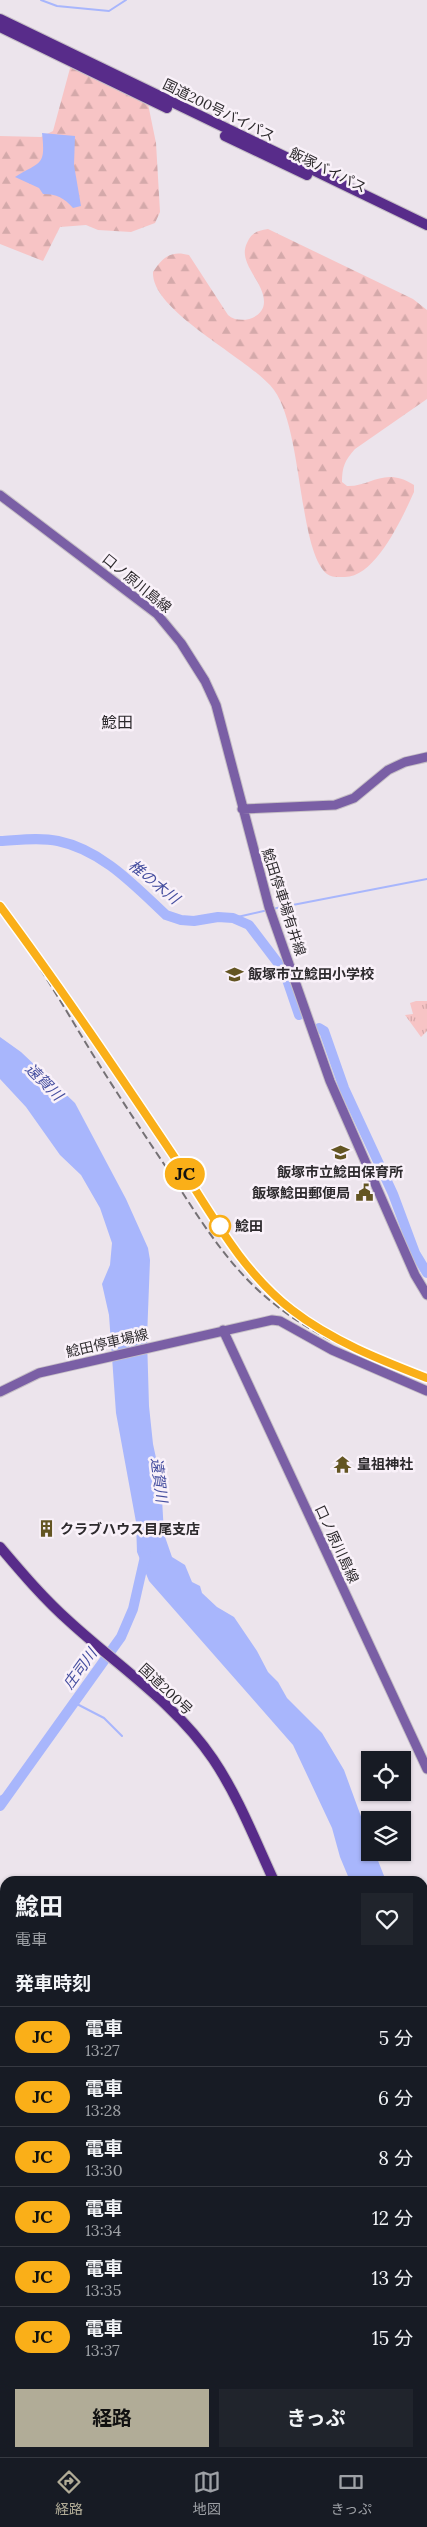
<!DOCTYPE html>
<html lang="ja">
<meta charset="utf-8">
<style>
:root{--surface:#171b24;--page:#20242c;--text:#f1f3f6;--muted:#9ea1a6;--line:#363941;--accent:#b1ac97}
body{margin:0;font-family:Lora,"Noto Sans JP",serif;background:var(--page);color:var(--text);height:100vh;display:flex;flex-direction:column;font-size:19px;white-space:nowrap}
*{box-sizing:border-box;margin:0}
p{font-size:16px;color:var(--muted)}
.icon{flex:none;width:28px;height:28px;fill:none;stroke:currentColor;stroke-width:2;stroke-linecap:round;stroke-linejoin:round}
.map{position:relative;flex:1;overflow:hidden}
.sheet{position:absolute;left:0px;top:1876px;width:428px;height:581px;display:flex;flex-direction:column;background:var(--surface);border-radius:15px 15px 0 0;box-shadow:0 1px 4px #0004}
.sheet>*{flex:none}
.badge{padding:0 10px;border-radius:16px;font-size:18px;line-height:32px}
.fabs{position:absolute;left:361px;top:1751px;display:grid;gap:10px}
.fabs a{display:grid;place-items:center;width:50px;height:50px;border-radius:0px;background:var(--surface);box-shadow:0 1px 4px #0004;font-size:25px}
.map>.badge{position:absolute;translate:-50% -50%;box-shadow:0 0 0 2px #fff}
h2{padding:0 15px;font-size:19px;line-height:45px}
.round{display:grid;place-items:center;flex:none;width:52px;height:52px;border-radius:0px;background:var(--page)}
.summary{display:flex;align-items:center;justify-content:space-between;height:85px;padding:0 15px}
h1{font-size:24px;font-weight:700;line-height:38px}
.primary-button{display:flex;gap:10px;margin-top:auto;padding:10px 15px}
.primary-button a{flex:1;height:58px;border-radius:0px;background:var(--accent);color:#111;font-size:20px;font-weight:700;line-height:58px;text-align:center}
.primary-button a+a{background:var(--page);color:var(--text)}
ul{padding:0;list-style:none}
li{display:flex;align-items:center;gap:15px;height:60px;padding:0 15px;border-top:1px solid var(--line)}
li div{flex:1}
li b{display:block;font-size:19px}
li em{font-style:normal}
li .badge{min-width:55px;font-weight:700;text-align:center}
.tab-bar{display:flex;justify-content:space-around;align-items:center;height:70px;border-top:1px solid var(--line);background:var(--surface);font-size:14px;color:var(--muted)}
.tab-bar a{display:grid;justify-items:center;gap:2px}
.tab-bar .current{color:var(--accent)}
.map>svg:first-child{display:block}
.forest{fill:url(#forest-firs)}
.park{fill:url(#park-tufts)}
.water{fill:#a8b6fc}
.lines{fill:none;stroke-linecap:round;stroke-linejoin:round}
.stream{stroke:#a8b6fc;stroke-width:2}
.river{stroke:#a8b6fc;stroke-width:10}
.secondary-casing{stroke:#c6bfc6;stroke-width:11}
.trunk-casing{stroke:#c6bfc6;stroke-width:12}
.secondary{stroke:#7a5fa5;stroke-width:9}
.trunk{stroke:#582c8a;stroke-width:10}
.rail{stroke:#757175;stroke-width:2;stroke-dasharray:8 4;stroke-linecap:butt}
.line-casing{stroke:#fff;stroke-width:11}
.line{stroke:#faaf18;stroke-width:8}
.stop-dot{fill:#fff;stroke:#faaf18;stroke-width:2.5}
.labels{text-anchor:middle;stroke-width:5;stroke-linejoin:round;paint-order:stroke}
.street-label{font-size:14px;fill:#2d2a2d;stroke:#f9f1f9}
.poi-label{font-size:14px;font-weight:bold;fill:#2d2a2d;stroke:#f9f1f9;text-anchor:start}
.stop-label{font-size:14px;font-weight:bold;fill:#2d2a2d;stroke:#f9f1f9;text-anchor:start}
.water-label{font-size:15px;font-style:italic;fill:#454e9f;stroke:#f9f1f9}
.quarter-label{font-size:16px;fill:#2d2a2d;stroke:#f9f1f9}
</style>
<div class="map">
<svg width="427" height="2457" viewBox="0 0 427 2457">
<defs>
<pattern id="forest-firs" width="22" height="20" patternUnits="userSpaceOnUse" patternTransform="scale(1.25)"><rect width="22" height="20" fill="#f7c4c5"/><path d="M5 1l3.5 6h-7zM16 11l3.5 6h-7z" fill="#d4a9aa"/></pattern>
<pattern id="park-tufts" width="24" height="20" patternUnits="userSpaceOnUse" patternTransform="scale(1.25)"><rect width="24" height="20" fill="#f7c4c5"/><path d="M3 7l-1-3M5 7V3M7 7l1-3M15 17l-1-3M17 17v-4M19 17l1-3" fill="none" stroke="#d4a9aa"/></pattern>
</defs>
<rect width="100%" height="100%" fill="#ece4ec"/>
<path class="forest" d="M 72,61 L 147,99 L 156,143 L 160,212 L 155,223 L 131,232 L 98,230 L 86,225 L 60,227 L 43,261 L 0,244 L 0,136 L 41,137 L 53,131 Z
M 268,229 L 413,299 L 427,310 L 427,399 L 355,449 C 345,460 342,467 342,482 L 347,486 C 371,487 384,466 414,485 L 414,492 C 403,516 376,577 345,577 C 339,577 332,578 327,574 C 298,550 303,430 274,390 C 250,358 151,312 153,272 C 163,257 171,250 189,255 L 228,315 C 239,325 264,319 264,302 C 264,281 237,263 247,243 C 252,232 257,231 268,229 Z"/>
<path class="park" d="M 416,1001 L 427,1001 L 427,1031 L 421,1037 L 405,1015 L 413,1014 L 410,1003 Z"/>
<path class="water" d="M 42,133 L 75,136 L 74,165 L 81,206 L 73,208 C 64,198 57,194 43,194 L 39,188 L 15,177 C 40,161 46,167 42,133 Z
M 0,1037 L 21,1052 L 75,1103 L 126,1199 L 148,1248 L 150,1260 L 147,1338 L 149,1406 L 153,1444 L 161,1481 L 164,1534 L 172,1557 L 185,1565 L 192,1582 L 200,1586 L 202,1593 L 217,1607 L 234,1617 L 257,1651 L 268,1672 L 278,1682 L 287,1698 L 322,1733 L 344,1770 L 370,1841 L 370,1852 L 375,1853 L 386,1881 L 350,1881 L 340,1857 L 332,1828 L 293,1745 L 149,1581 L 137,1552 L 136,1522 L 116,1413 L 109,1315 L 102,1284 L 110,1265 L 112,1243 L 100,1208 L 81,1175 L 60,1155 L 26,1107 L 0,1079 Z
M 422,1947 L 427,1953 L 427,2066 L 422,2060 Z"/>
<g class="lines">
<path class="stream" d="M 41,0 L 57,6 L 109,11 L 126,0
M 272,909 L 427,879
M 233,918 L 268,910
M 75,1703 L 104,1718 L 122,1736
M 0,1797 L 9,1792"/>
<path class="river" d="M 0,841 C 19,840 40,837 58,841 C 102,850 135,886 166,915 L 181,920 L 194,921 L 218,917 L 233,918 L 249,925 L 284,971 L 299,1015
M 319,1028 L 324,1031 L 344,1088 L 393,1194 L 415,1253 L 427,1273
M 0,1806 L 121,1637 L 133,1609 L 146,1552
M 0,2312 L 5,2319
M 95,2452 L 98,2457"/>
<defs>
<path id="secondary" d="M 0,495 L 157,614 L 181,643 L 205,681 L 216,705 L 269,907 L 330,1081 L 415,1275 L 427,1295
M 242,809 L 335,805 L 354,798 L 388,770 L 405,762 L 427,757
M 223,1330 L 427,1769
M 0,1392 L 39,1373 L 272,1320 L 280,1321 L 332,1350 L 427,1391"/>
<path id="trunk" d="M 0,19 L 427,225
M 0,27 L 167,108
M 225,136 L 307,175
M 0,1547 C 22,1573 44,1599 70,1622 C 118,1666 176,1704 213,1759 C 238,1796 255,1840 274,1881
M 422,2158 L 427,2163"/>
</defs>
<use href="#secondary" class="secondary-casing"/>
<use href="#trunk" class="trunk-casing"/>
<use href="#secondary" class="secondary"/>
<use href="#trunk" class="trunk"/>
<path class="rail" d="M 0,910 C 33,954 61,1002 90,1050 C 115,1090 141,1130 168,1170 C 199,1218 228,1267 273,1303 C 319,1340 373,1360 427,1382
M 63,993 L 239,1256 L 275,1295"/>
</g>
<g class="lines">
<defs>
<path id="line" d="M 0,906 C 61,988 118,1073 175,1158 C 210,1211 241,1271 292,1310 C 332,1341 381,1360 427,1378"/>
</defs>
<use href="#line" class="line-casing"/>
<use href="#line" class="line"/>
</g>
<defs>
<symbol id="school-bare" viewBox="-9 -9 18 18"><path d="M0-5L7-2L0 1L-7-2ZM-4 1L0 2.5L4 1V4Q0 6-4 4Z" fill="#635522" stroke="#f9f1f9" stroke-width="2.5" paint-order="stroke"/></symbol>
<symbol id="civic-bare" viewBox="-9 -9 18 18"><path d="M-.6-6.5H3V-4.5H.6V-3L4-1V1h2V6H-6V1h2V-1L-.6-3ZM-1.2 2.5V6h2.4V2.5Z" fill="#635522" stroke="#f9f1f9" stroke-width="2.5" paint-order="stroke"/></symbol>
<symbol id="temple-bare" viewBox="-9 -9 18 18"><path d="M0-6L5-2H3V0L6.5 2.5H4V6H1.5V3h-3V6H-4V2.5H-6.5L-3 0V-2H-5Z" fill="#635522" stroke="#f9f1f9" stroke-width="2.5" paint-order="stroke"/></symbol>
<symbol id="building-bare" viewBox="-9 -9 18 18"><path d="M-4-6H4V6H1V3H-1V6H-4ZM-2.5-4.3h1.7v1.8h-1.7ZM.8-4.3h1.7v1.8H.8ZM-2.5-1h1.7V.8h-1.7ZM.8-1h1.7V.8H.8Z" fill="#635522" stroke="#f9f1f9" stroke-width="2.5" paint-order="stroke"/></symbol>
</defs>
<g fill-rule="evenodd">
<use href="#school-bare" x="222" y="962" width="25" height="25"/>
<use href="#school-bare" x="328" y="1140" width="25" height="25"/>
<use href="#civic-bare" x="352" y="1180" width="25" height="25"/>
<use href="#temple-bare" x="330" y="1452" width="25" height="25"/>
<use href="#building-bare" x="34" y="1516" width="25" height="25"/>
</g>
<circle class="stop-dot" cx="220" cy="1226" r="10"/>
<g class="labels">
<g class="street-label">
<text transform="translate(219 110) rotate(26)" y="5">国道200号バイパス</text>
<text transform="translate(328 170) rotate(26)" y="5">飯塚バイパス</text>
<text transform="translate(137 583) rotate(39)" y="5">口ノ原川島線</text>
<text transform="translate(284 902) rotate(72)" y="5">鯰田停車場有井線</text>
<text transform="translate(107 1343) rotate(-13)" y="5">鯰田停車場線</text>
<text transform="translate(337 1544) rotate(65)" y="5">口ノ原川島線</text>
<text transform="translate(166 1689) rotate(43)" y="5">国道200号</text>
</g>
<g class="poi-label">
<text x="248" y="979">飯塚市立鯰田小学校</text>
<text x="340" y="1177" text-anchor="middle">飯塚市立鯰田保育所</text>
<text x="350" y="1198" text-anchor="end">飯塚鯰田郵便局</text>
<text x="357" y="1469">皇祖神社</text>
<text x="60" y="1534">クラブハウス目尾支店</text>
</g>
<g class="stop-label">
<text x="235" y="1231">鯰田</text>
</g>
<g class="water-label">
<text transform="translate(154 882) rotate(39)" y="5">椎の木川</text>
<text transform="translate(44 1082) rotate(45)" y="5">遠賀川</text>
<text transform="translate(159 1480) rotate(83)" y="5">遠賀川</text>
<text transform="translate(80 1669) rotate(-54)" y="5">庄司川</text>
</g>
<g class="quarter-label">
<text x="117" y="728">鯰田</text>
</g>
</g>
</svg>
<div class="fabs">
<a><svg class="icon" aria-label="locate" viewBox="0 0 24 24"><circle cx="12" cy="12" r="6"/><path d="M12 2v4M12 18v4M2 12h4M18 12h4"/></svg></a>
<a><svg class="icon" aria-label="layers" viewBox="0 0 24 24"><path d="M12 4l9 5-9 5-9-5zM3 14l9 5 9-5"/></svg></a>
</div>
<b class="badge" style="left:185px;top:1174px;background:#faaf18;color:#111">JC</b>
<section class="sheet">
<div class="summary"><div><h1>鯰田</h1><p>電車</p></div><a class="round"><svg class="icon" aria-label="heart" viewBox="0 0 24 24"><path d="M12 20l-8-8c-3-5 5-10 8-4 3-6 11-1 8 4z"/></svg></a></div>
<h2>発車時刻</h2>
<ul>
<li><span class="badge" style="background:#faaf18;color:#111">JC</span><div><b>電車</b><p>13:27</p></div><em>5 分</em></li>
<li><span class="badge" style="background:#faaf18;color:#111">JC</span><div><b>電車</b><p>13:28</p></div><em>6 分</em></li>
<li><span class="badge" style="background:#faaf18;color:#111">JC</span><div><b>電車</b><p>13:30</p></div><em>8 分</em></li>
<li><span class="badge" style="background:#faaf18;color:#111">JC</span><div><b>電車</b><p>13:34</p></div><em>12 分</em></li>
<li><span class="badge" style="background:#faaf18;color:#111">JC</span><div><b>電車</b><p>13:35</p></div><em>13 分</em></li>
<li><span class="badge" style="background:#faaf18;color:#111">JC</span><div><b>電車</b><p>13:37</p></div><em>15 分</em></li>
</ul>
<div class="primary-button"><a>経路</a><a>きっぷ</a></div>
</section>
</div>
<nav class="tab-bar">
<a class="current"><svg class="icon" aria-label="directions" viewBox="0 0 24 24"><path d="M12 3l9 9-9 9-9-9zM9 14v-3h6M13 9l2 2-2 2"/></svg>経路</a>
<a><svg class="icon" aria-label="map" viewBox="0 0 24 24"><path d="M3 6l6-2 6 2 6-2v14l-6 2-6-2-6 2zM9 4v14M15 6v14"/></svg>地図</a>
<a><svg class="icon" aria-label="tickets" viewBox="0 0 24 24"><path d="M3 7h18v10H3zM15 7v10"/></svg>きっぷ</a>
</nav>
